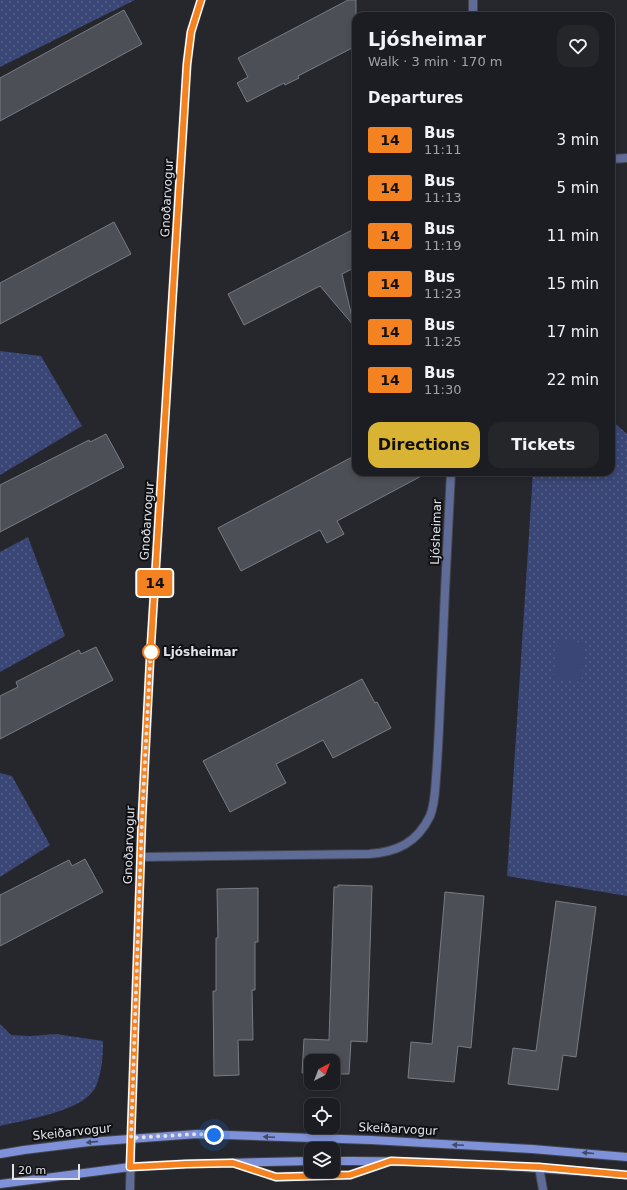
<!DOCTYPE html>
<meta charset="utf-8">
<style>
:root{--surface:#1c1d22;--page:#25262a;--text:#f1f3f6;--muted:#a0a2a5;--line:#3a3b40;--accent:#d9b434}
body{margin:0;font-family:"DejaVu Sans",sans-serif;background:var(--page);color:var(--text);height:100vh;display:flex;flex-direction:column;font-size:15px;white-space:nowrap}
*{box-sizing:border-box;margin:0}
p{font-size:13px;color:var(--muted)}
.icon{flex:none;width:22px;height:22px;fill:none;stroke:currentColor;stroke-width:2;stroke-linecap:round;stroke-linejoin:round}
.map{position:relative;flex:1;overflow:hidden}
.side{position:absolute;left:352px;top:12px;width:263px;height:464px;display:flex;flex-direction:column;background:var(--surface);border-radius:12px;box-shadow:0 2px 6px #0003,0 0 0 1px var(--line)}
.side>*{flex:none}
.badge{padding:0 8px;border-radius:3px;font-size:14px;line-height:26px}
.needle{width:26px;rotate:42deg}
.buttons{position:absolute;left:304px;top:1054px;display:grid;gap:8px}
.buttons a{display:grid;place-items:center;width:36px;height:36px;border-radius:8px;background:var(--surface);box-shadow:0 2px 6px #0003,0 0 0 1px var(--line);font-size:20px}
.scale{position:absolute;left:12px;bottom:10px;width:68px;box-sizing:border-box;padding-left:4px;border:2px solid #e2e3e8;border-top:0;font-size:11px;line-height:14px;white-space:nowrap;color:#e2e3e8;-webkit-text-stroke:3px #0f1013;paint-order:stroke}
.you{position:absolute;width:20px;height:20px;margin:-10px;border:3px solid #fff;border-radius:50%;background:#1a73e8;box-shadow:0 0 0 6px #1a73e833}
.map>.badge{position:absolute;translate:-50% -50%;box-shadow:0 0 0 2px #fff}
h2{padding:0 16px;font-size:15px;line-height:36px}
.round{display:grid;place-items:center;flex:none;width:42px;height:42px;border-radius:12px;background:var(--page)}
.overview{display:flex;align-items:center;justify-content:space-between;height:68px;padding:0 16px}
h1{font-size:19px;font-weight:800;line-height:30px}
.button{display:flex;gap:8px;margin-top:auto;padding:8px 16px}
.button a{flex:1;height:46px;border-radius:12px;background:var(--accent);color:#111;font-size:16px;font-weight:800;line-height:46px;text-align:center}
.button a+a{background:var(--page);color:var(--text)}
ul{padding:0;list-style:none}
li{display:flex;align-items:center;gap:12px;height:48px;padding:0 16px}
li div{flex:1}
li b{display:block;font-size:15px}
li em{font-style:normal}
li .badge{min-width:44px;font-weight:700;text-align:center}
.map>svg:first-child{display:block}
.grass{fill:url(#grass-dots)}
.pitch{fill:#3a4675}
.building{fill:#4d4f56;stroke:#797c83}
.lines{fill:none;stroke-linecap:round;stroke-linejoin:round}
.lane-casing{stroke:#43454b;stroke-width:10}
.street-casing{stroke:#43454b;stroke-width:10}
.secondary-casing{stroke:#43454b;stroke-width:10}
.lane{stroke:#606c98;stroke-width:8}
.street{stroke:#606c98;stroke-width:8}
.secondary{stroke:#7f92d9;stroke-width:8}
.oneway{fill:#414a6c}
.line-casing{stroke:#fff;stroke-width:9}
.line{stroke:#f58220;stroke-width:6}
.walk{stroke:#e2e3e8;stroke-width:4;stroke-dasharray:0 7.2}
.stop-dot{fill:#fff;stroke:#f58220;stroke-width:2}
.labels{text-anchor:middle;stroke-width:4;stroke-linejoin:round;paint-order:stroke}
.street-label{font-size:12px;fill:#e2e3e8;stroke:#0f1013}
.stop-label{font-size:12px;font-weight:bold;fill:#e2e3e8;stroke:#0f1013;text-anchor:start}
</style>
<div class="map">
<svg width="627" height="1190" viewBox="0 0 627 1190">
<defs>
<pattern id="grass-dots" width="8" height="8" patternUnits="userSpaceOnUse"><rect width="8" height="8" fill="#3a4675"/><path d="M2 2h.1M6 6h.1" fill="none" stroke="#566189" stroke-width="1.8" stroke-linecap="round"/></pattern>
</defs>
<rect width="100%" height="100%" fill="#25272d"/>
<path class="grass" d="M 0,0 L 135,0 L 0,67 Z
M 0,351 L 41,356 L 82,426 L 0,475 Z
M 611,420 L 627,434 L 627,896 L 507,876 L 533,472 L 611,472 Z
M 28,537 L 65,636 L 0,672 L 0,552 Z
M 0,773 L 12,776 L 50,845 L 0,877 Z
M 0,1024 L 11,1035 L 30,1036 L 56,1034 L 103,1041 C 103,1056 102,1072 96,1086 C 86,1111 24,1120 0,1126 Z"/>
<path class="pitch" d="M 559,639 L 586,643 L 581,682 L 553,678 Z"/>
<path class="building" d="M 348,0 L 356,0 L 356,46 L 298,76 L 299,78 L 285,85 L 284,83 L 247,102 L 237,83 L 248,77 L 238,58 Z
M 124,10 L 142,44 L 0,121 L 0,78 Z
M 114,222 L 131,254 L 0,324 L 0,283 Z
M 356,228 L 356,267 L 342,274 L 354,326 L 320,286 L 244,325 L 228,294 Z
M 106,434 L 124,467 L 0,532 L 0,485 L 89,440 L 90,442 Z
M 356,455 L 356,472 L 429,472 L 337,521 L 344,534 L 327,543 L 320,530 L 241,571 L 218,528 Z
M 96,647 L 113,680 L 0,739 L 0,696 L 18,687 L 16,682 L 79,650 L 81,654 Z
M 362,679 L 375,703 L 377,702 L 391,728 L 333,758 L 323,740 L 300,752 L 276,764 L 286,783 L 230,812 L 203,761 Z
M 85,859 L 103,892 L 0,946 L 0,895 L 69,860 L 72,866 Z
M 338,885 L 372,886 L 367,1042 L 351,1041 L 349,1074 L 333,1074 L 333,1061 L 311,1061 L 311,1073 L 302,1073 L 304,1039 L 329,1040 L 334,887 L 338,887 Z
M 258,888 L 258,942 L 255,942 L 255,990 L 252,990 L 253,1040 L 238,1040 L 239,1075 L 214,1076 L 213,991 L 216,991 L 216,938 L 218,938 L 217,889 Z
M 445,892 L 484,896 L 471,1048 L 458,1046 L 454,1082 L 408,1078 L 411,1042 L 432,1044 Z
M 556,901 L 596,907 L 576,1057 L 563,1055 L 558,1090 L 508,1084 L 513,1048 L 536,1051 Z"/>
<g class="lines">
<defs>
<path id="lane" d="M 234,1163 L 276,1177 L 350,1175 L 388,1162
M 539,1167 L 543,1190"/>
<path id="street" d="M 473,16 L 473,0
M 611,159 L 627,158
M 141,857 L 369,854 C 397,852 417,843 430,816 C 435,804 435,790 436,778 C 438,753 439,729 440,705 C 443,627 447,550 451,472
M 130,1190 L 131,1138 L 142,818 L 150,660 L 187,64 L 191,32 L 201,0"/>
<path id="secondary" d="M 0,1154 L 24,1150 L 89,1142 L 197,1134 L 371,1140 L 532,1149 L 627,1157
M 333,1161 C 431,1160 529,1167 627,1175
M 0,1184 L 130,1167 L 186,1164 L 311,1161"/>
</defs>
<use href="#lane" class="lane-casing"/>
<use href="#street" class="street-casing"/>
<use href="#secondary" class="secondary-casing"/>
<use href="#lane" class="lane"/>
<use href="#street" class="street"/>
<use href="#secondary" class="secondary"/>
</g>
<defs><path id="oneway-solid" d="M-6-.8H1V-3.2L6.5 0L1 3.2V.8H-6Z"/></defs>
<g class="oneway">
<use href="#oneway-solid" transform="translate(269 1137) rotate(-178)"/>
<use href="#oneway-solid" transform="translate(92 1142) rotate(174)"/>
<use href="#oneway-solid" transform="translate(458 1145) rotate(-177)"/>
<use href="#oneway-solid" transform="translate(588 1153) rotate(-175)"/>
</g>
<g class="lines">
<defs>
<path id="line" d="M 201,0 L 191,32 L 187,64 L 150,660 L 142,818 L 130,1167 L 186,1164 L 233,1163 L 276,1177 L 350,1175 L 391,1161 L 539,1167 L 627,1175"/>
</defs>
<use href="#line" class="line-casing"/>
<use href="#line" class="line"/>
<path class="walk" d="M 151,652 L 151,646 L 142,818 L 131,1138 L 197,1134 L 214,1135"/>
</g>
<circle class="stop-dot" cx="151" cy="652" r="8"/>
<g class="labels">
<g class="street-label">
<text transform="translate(167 198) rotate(-87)" y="4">Gnoðarvogur</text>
<text transform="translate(147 521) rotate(-86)" y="4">Gnoðarvogur</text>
<text transform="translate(436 532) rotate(-88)" y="4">Ljósheimar</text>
<text transform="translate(129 845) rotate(-88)" y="4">Gnoðarvogur</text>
<text transform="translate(398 1129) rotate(3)" y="4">Skeiðarvogur</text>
<text transform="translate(72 1132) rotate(-6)" y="4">Skeiðarvogur</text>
</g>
<g class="stop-label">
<text x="163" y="656">Ljósheimar</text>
</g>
</g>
</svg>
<div class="buttons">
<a><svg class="needle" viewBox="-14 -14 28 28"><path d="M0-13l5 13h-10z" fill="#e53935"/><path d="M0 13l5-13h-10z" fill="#a0a2a5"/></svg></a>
<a><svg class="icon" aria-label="locate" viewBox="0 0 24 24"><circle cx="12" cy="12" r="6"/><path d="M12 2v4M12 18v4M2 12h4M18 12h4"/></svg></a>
<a><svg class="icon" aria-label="layers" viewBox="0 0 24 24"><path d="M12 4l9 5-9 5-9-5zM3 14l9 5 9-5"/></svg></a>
</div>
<div class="scale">20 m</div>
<div class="you" style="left:214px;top:1135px"></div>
<b class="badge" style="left:155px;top:583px;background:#f58220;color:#111">14</b>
<section class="side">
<div class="overview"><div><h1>Ljósheimar</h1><p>Walk · 3 min · 170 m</p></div><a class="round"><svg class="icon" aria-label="heart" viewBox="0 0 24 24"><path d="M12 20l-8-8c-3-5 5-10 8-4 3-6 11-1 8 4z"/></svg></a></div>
<h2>Departures</h2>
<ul>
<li><span class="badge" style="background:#f58220;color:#111">14</span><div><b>Bus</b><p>11:11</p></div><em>3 min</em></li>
<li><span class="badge" style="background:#f58220;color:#111">14</span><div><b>Bus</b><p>11:13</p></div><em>5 min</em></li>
<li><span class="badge" style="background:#f58220;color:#111">14</span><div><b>Bus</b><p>11:19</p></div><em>11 min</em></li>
<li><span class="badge" style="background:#f58220;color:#111">14</span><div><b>Bus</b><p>11:23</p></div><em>15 min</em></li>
<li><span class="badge" style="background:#f58220;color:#111">14</span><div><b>Bus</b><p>11:25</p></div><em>17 min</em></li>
<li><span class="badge" style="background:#f58220;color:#111">14</span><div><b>Bus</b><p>11:30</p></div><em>22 min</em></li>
</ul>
<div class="button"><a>Directions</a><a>Tickets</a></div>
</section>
</div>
